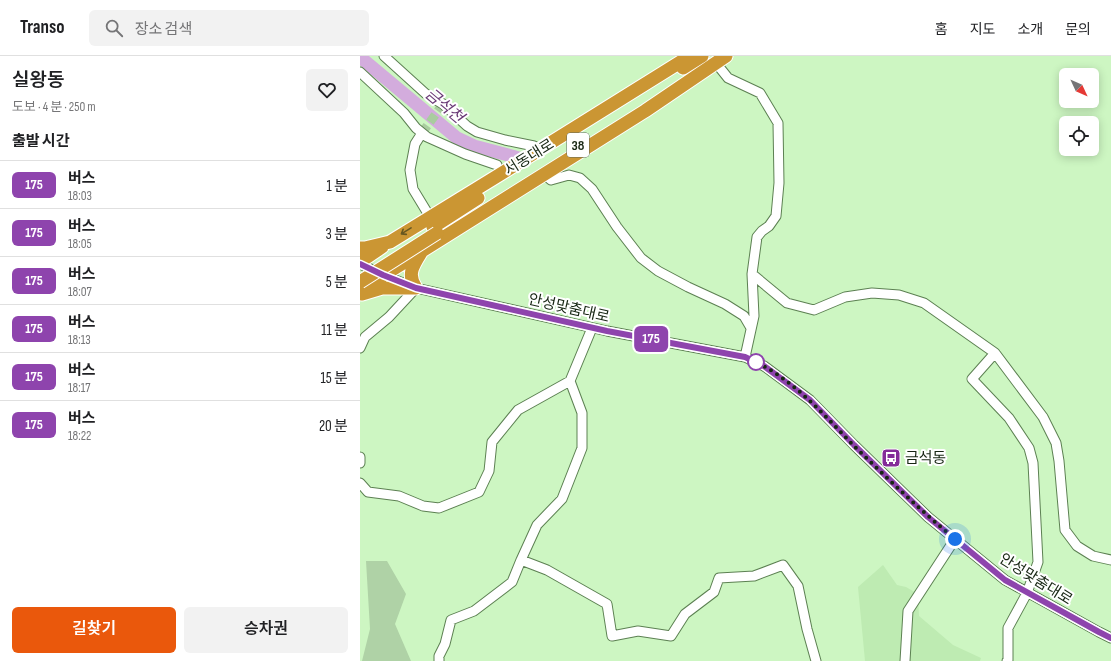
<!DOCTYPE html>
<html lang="ko">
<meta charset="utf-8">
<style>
:root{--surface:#fff;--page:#f2f2f2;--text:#202124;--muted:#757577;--line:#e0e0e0;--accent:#ea580c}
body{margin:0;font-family:"Sofia Sans Condensed","Noto Sans KR",sans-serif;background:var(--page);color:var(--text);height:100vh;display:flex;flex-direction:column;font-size:15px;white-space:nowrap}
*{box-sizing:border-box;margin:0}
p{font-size:13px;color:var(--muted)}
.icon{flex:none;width:22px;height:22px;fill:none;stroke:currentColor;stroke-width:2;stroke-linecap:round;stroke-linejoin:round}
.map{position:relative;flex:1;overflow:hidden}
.panel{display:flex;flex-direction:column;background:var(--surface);width:360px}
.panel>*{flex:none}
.badge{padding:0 8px;border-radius:6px;font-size:14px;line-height:26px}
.needle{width:26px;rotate:134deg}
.tools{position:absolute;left:699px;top:12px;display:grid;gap:8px}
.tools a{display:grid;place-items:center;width:40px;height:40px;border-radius:6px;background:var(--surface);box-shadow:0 2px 10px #0003;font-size:20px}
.you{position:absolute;width:20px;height:20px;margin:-10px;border:3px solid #fff;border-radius:50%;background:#1a73e8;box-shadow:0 0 0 6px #1a73e833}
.map>.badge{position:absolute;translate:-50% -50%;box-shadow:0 0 0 2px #fff}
h2{padding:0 12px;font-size:15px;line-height:36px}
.round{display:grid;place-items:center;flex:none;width:42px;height:42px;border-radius:6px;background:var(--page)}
.headline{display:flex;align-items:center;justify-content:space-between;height:68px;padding:0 12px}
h1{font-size:19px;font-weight:600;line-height:30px}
.action{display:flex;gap:8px;margin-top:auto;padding:8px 12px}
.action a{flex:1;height:46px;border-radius:6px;background:var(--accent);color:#fff;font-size:16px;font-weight:600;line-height:46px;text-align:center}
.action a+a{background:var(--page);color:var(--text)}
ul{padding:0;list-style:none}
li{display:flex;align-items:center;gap:12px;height:48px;padding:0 12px;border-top:1px solid var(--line)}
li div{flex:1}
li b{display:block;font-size:15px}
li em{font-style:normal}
li .badge{min-width:44px;font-weight:700;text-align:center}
header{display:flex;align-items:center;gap:24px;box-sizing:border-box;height:56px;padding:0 20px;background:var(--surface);border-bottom:1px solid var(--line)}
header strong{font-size:19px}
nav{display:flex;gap:22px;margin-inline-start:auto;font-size:14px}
.search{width:280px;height:36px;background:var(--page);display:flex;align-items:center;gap:10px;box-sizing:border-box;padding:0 14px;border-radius:6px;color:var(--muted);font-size:15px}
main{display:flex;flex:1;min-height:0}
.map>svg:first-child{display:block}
.built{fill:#beebb2}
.green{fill:#afd2a6}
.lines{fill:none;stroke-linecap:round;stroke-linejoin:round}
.river{stroke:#d3acdd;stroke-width:13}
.minor-tunnel{stroke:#a9cc9f;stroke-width:9;stroke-dasharray:9 4.5;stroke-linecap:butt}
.minor-casing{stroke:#5c8052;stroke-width:11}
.highway-casing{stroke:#fff;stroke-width:15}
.minor{stroke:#fff;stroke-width:9}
.highway{stroke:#cb9633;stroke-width:13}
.highway-bridge-casing{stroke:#fff;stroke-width:15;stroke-linecap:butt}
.highway-bridge{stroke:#cb9633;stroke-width:13}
.oneway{stroke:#685821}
.line-casing{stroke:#fff;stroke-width:9}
.line{stroke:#8e44ad;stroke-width:6}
.walk{stroke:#172613;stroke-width:4;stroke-dasharray:0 7.2}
.stop-dot{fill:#fff;stroke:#8e44ad;stroke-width:2}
.labels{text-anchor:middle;stroke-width:4;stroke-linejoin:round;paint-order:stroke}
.shield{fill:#fff;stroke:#5d675a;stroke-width:1}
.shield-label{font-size:14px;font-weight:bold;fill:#172613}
.street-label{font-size:15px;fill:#172613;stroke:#fff}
.poi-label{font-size:15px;fill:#172613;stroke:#fff;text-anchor:start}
.water-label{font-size:16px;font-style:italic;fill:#6a3a76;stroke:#fff}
</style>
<header>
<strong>Transo</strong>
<div class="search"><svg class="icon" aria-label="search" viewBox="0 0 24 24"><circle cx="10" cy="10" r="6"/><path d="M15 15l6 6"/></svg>장소 검색</div>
<nav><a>홈</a><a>지도</a><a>소개</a><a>문의</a></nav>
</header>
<main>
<section class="panel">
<div class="headline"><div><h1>실왕동</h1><p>도보 · 4 분 · 250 m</p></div><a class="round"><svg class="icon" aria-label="heart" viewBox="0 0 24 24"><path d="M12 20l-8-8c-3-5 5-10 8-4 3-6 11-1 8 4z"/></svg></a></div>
<h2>출발 시간</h2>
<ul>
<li><span class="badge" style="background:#8e44ad;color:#fff">175</span><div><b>버스</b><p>18:03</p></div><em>1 분</em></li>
<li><span class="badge" style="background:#8e44ad;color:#fff">175</span><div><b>버스</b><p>18:05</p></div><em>3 분</em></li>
<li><span class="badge" style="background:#8e44ad;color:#fff">175</span><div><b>버스</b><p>18:07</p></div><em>5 분</em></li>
<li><span class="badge" style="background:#8e44ad;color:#fff">175</span><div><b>버스</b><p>18:13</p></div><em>11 분</em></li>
<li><span class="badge" style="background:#8e44ad;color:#fff">175</span><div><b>버스</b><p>18:17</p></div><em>15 분</em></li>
<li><span class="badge" style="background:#8e44ad;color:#fff">175</span><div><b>버스</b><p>18:22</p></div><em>20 분</em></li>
</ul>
<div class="action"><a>길찾기</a><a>승차권</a></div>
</section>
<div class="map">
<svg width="751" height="605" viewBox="0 0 751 605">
<rect width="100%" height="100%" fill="#cdf6c2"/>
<path class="built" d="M 523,509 L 537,529 L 546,531 L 558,538 L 559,560 L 593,589 L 621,602 L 620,605 L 505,605 L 498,531 Z"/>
<path class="green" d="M 6,505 L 27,505 L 46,538 L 35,568 L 51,605 L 2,605 L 10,573 Z"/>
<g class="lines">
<path class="river" d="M 0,1 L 97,82 L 114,90 L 159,102"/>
<path class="minor-tunnel" d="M 62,77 L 83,48"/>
<defs>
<path id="minor" d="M 24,0 L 66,38 L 83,48 L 107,70 L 117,76 L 145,84 L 174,90
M 356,7 L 368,22 L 400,37 L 418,67 L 419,127 L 416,160 L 409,170 L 402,175 L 397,181 L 392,218
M 0,16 L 44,57 L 56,72 L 67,81 L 105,98 L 137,109
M 62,77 L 55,88 L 50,114 L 53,133 L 70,161
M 184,118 L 191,124 L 209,119 L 220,122 L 232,133 L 257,171 L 281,202 L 298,215 L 328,231 L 365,248 L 384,260 L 391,272
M 0,208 L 23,219 L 56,232 L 247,275 L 385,301 L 404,310 L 450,344 L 494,389 L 568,461 L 645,524 L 739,576 L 751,582
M 0,292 L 5,281 L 29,261 L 56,232
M 635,297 L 683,361 L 696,387 L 699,405 L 705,474 L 717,490 L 733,500 L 751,504
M 385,301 L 394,260 L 392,218 L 427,247 L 454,254 L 485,241 L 512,237 L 539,239 L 564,247 L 635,297 L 612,323 L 649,362 L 669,392 L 673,407 L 678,506 L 667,537 L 648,572 L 648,604 L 647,605
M 0,401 L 0,407
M 0,427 L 8,436 L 39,440 L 63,450 L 79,452 L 119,436 L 129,415 L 132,386 L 158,354 L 210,325
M 161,504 L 177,469 L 202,443 L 222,392 L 222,357 L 210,325 L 232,272
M 79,605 L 79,600 L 85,588 L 91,564 L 114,555 L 152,526 L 161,504 L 187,514 L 247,548 L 252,580 L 278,575 L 311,580 L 325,558 L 354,536 L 359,522 L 394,520 L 423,509 L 438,530 L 447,573 L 456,605
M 545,605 L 548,555 L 595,483"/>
<path id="highway" d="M 323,12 L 342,0
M 73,171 L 118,142
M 0,192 L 5,192 L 30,186 L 139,119 L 330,0
M 0,206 L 22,191
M 56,232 C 46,218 54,208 62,195 L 285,55 L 366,0
M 0,234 L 59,197
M 2,238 L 22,232 L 56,232"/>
</defs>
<use href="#minor" class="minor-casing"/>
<use href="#highway" class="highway-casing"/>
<use href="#minor" class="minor"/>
<use href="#highway" class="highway"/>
<defs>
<path id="highway-bridge" d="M 0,226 L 77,177"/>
</defs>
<use href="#highway-bridge" class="highway-bridge-casing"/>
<use href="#highway-bridge" class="highway-bridge"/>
</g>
<defs><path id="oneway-shaft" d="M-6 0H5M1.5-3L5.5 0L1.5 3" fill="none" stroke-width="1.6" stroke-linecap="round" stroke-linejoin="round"/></defs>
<use class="oneway" href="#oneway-shaft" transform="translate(46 175) rotate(148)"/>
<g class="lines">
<defs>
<path id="line" d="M 0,208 L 23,219 L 56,232 L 247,275 L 385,301 L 404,310 L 450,344 L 494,389 L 568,461 L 645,524 L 739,576 L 751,582"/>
</defs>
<use href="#line" class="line-casing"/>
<use href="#line" class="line"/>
<path class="walk" d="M 396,306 L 394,305 C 434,324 464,359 494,390 C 527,422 560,454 595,483"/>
</g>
<defs>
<symbol id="bus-square" viewBox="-11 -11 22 22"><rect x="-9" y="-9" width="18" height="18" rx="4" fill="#842c99" stroke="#fff"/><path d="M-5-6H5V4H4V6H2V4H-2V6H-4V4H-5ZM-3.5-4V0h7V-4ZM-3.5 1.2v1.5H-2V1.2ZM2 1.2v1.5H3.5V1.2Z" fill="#fff"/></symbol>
</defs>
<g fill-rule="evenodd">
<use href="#bus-square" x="520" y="391" width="22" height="22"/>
</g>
<circle class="stop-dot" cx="396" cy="306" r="8"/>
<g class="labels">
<rect class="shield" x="207" y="77" width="22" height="24" rx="3"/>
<g class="shield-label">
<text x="218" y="94">38</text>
</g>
<g class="street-label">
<text transform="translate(169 101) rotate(-32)" y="5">서동대로</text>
<text transform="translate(209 252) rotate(13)" y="5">안성맞춤대로</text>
<text transform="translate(676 523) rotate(32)" y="5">안성맞춤대로</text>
</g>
<g class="poi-label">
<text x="545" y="407">금석동</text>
</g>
<g class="water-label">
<text transform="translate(85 49) rotate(40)" y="6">금석천</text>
</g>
</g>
</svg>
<div class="tools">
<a><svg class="needle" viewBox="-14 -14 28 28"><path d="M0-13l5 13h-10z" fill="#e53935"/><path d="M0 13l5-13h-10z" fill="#757577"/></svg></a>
<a><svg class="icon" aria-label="locate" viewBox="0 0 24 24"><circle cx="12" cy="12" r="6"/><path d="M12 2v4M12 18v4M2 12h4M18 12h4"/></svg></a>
</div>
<div class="you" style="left:595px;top:483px"></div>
<b class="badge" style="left:291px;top:283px;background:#8e44ad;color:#fff">175</b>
</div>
</main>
